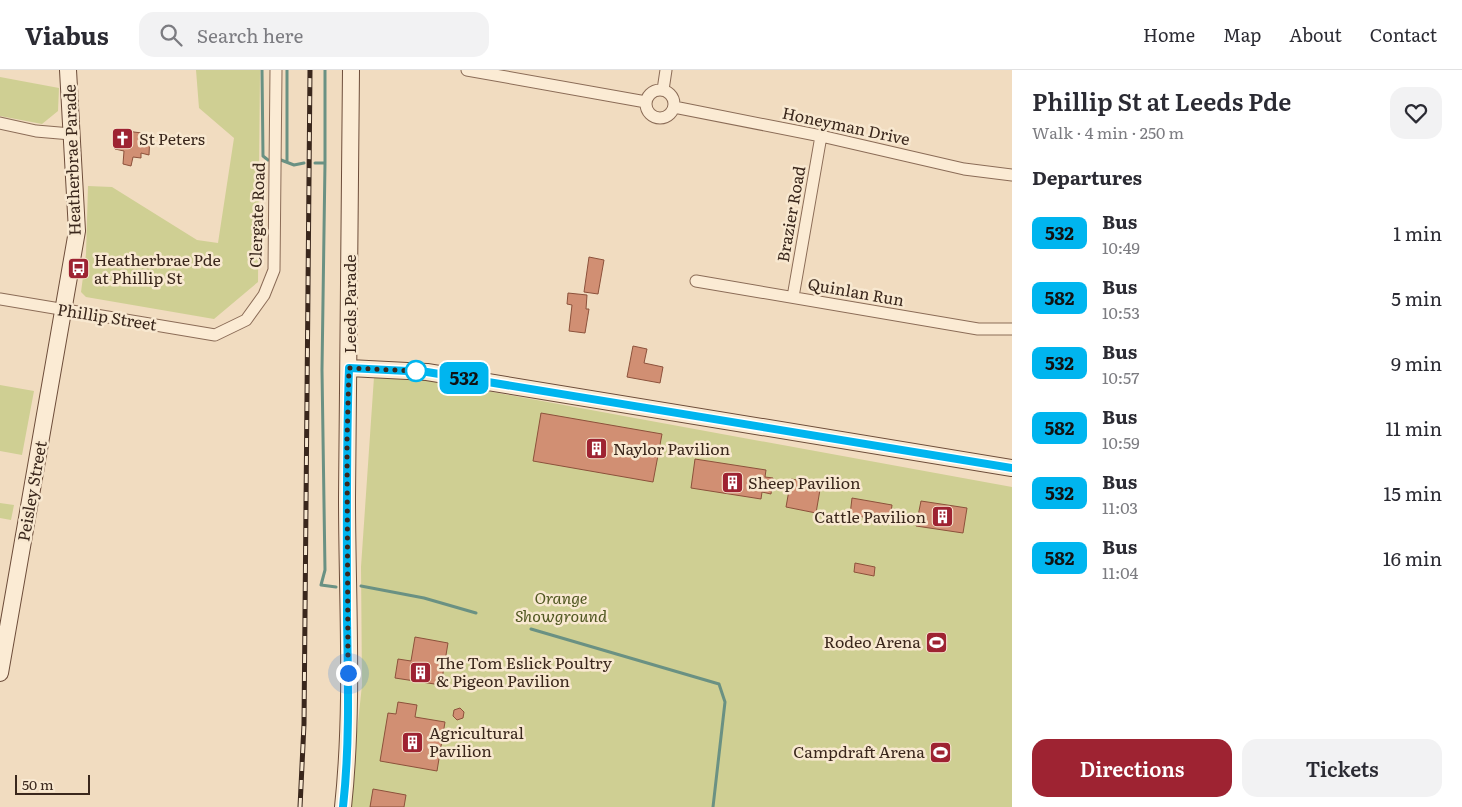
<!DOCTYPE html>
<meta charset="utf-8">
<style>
:root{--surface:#fff;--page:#f2f2f3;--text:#2b2b33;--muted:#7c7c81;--line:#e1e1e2;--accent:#9e2332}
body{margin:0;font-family:Literata,serif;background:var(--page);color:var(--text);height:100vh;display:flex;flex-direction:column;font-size:19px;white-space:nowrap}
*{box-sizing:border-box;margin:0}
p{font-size:16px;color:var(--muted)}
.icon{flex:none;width:28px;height:28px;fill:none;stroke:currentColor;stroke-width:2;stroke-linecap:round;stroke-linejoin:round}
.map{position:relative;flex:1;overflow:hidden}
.drawer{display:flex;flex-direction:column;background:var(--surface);width:450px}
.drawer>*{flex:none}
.badge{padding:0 10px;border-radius:8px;font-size:18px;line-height:32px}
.scale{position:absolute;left:15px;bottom:12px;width:75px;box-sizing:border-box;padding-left:5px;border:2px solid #3a271c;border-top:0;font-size:14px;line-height:18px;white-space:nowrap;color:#3a271c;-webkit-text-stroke:4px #f8e8d0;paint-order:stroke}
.you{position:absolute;width:25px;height:25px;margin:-12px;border:4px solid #fff;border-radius:50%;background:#1a73e8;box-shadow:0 0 0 8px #1a73e833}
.map>.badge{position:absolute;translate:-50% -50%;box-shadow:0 0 0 2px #fff}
h2{padding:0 20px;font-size:19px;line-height:45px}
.round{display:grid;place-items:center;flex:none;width:52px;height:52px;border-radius:15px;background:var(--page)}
.head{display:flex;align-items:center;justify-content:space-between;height:85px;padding:0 20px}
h1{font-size:24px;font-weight:600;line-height:38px}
.button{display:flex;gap:10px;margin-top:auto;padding:10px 20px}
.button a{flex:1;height:58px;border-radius:15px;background:var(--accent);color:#fff;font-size:20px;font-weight:600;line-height:58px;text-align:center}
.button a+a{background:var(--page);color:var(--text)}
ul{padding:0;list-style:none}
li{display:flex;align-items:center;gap:15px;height:65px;padding:0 20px}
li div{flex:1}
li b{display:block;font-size:19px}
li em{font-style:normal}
li .badge{min-width:55px;font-weight:700;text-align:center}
header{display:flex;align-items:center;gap:30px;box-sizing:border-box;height:70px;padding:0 25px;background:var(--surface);border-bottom:1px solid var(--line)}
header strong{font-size:24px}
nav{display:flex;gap:28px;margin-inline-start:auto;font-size:18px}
.search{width:350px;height:45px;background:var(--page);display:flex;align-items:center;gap:12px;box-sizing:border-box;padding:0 18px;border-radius:15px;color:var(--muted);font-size:19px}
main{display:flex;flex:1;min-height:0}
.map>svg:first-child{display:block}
.green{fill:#cfcf93}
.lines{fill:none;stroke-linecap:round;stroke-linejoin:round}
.stream{stroke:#6a9183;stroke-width:3}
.building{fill:#d18f73;stroke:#8c513b}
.street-casing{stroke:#8b6c57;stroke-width:13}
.secondary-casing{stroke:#6d4d3a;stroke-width:18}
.street{stroke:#fbebd4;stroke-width:11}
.secondary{stroke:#fbebd4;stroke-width:16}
.rail-casing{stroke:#3a271c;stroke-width:5}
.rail{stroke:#f8e8d0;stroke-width:3;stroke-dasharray:9;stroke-linecap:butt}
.line-casing{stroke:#fff;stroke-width:11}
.line{stroke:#00b5ef;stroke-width:8}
.walk{stroke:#3a271c;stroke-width:5;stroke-dasharray:0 9}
.stop-dot{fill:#fff;stroke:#00b5ef;stroke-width:2.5}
.labels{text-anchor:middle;stroke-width:5;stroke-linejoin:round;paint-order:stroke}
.street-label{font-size:16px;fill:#3a271c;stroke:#f8e8d0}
.poi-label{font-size:16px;fill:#3a271c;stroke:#f8e8d0;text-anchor:start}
.park-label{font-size:16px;font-style:italic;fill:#505721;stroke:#f8e8d0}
</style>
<header>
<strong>Viabus</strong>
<div class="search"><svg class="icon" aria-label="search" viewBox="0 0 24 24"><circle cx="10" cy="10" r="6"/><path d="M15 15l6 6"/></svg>Search here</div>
<nav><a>Home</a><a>Map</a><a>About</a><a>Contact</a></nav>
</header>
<main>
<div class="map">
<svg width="1012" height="737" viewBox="0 0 1012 737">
<rect width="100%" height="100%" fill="#f1dcc0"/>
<path class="green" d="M 196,0 L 260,0 L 258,212 L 214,249 L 86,227 L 81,222 L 86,184 L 88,116 L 112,117 L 197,170 L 218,173 L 234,68 L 199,38 Z
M 0,7 L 59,18 L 58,41 L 42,54 L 0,46 Z
M 374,307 L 427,310 L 1012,417 L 1012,737 L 349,737 L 362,615 L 361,497 Z
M 0,315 L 34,321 L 22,385 L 0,381 Z
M 0,433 L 14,435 L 11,450 L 0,448 Z"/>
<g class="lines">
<path class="stream" d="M 262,0 L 263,86 L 268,90
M 287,0 L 287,91
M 325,0 L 325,93
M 281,90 L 294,95 L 304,93
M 315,93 L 325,93 L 322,300 L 325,500 L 321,515 L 336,517
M 361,516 L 424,528 L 476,543
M 531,559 L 719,614 L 725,632 L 713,737"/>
</g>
<path class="building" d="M 126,61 L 150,64 L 149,85 L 141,83 L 141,88 L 133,87 L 131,96 L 123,94 L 124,81 L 115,79 L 116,71 Z
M 589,187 L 604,190 L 598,224 L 584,222 Z
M 568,223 L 587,225 L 586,239 L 589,239 L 585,263 L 569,261 L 572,235 L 567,234 Z
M 633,276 L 647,279 L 644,293 L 663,297 L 660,313 L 627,307 Z
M 541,343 L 662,364 L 653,412 L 533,391 Z
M 695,389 L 766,400 L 765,407 L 773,408 L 771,424 L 762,422 L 761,429 L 691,418 Z
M 791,409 L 821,414 L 816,443 L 786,437 Z
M 852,428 L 892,435 L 890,451 L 850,445 Z
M 921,431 L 967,438 L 963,463 L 916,456 Z
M 855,493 L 875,497 L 874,506 L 854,502 Z
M 415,567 L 448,573 L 441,615 L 395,608 L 398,589 L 411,591 Z
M 398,632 L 417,635 L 415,647 L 445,652 L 437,701 L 380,691 L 388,643 L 396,644 Z
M 460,638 L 464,642 L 463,648 L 457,650 L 453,646 L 454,640 Z
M 373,719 L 406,725 L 404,737 L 370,737 Z"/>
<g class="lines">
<defs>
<path id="street" d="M 467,0 L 646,32
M 663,20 L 666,0
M646 34a14 14 0 1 1 28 0a14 14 0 1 1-28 0Z
M 674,37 L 821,66 L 964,99 L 1012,105
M 0,53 L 36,61 L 71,64
M 696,211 L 978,259 L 1012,259
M 793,227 L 821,66
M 0,229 L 215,265 L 246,250 L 264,225 L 274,200 L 276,0"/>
<path id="secondary" d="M 349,298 L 427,302 L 1012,398
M 0,603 L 77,161 L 68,0
M 343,737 C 354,635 347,530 347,427 C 347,285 351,142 351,0"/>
</defs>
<use href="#street" class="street-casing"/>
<use href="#secondary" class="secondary-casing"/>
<use href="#street" class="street"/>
<use href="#secondary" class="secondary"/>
<defs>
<path id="rail" d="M 300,737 L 304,654 L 310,0"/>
</defs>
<use href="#rail" class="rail-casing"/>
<use href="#rail" class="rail"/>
</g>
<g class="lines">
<defs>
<path id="line" d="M 343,737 C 350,674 348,611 347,548 C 347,465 346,381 349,298 L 427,302 L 1012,398"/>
</defs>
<use href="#line" class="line-casing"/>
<use href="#line" class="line"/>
<path class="walk" d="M 348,603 L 347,372 L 349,298 L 416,301"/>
</g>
<defs>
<symbol id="church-square" viewBox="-11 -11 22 22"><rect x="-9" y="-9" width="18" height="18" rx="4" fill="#9e2332" stroke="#f8e8d0"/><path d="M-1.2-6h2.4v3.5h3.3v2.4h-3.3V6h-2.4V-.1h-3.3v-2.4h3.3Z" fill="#fff"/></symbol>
<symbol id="bus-square" viewBox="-11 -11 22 22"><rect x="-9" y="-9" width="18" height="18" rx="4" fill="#9e2332" stroke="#f8e8d0"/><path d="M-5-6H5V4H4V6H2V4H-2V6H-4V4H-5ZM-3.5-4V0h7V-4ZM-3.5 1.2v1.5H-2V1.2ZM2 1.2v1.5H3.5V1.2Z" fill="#fff"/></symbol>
<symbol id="building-square" viewBox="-11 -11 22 22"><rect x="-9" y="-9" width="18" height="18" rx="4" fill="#9e2332" stroke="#f8e8d0"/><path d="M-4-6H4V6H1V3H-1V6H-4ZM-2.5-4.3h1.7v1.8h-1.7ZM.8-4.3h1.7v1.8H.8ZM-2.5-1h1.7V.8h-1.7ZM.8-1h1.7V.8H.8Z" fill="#fff"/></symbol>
<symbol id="stadium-square" viewBox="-11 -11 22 22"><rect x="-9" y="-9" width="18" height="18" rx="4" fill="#9e2332" stroke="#f8e8d0"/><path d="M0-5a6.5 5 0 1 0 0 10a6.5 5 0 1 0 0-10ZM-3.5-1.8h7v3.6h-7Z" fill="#fff"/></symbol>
</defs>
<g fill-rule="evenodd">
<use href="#church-square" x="110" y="56" width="25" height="25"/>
<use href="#bus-square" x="66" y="186" width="25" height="25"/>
<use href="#building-square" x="584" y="366" width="25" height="25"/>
<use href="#building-square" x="720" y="400" width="25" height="25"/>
<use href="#building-square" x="930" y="434" width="25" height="25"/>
<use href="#stadium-square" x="924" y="560" width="25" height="25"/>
<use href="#building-square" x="408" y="590" width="25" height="25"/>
<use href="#building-square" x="400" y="660" width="25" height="25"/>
<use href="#stadium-square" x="928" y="670" width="25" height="25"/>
</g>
<circle class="stop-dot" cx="416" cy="301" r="10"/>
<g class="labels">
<g class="street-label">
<text transform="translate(846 56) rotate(12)" y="6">Honeyman Drive</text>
<text transform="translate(72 90) rotate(-92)" y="6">Heatherbrae Parade</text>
<text transform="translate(791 144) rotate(-80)" y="6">Brazier Road</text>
<text transform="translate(257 145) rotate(-88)" y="6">Clergate Road</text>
<text transform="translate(856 222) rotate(10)" y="6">Quinlan Run</text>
<text transform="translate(350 234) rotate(-90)" y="6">Leeds Parade</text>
<text transform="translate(107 247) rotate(9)" y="6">Phillip Street</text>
<text transform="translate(32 421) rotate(-80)" y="6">Peisley Street</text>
</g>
<g class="poi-label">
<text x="139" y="75">St Peters</text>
<text x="94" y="196">Heatherbrae Pde<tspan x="94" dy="18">at Phillip St</tspan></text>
<text x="613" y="385">Naylor Pavilion</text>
<text x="748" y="419">Sheep Pavilion</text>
<text x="926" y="453" text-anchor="end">Cattle Pavilion</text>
<text x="921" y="578" text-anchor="end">Rodeo Arena</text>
<text x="436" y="599">The Tom Eslick Poultry<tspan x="436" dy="18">&amp; Pigeon Pavilion</tspan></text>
<text x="429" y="669">Agricultural<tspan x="429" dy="18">Pavilion</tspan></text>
<text x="925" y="688" text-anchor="end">Campdraft Arena</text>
</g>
<g class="park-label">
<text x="561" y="534">Orange<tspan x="561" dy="18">Showground</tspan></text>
</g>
</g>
</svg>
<div class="scale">50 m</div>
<div class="you" style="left:348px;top:603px"></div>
<b class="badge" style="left:464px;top:308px;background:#00b5ef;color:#111">532</b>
</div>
<section class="drawer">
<div class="head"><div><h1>Phillip St at Leeds Pde</h1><p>Walk · 4 min · 250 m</p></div><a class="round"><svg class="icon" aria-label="heart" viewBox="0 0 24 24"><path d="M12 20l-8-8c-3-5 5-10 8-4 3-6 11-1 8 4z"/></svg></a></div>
<h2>Departures</h2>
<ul>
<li><span class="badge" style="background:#00b5ef;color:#111">532</span><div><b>Bus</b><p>10:49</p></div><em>1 min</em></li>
<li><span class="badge" style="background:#00b5ef;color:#111">582</span><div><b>Bus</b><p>10:53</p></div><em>5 min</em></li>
<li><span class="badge" style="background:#00b5ef;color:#111">532</span><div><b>Bus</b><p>10:57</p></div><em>9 min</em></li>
<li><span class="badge" style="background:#00b5ef;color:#111">582</span><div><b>Bus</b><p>10:59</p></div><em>11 min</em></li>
<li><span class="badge" style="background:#00b5ef;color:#111">532</span><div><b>Bus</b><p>11:03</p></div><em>15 min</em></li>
<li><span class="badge" style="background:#00b5ef;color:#111">582</span><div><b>Bus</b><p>11:04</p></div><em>16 min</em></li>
</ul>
<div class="button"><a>Directions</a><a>Tickets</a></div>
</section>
</main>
